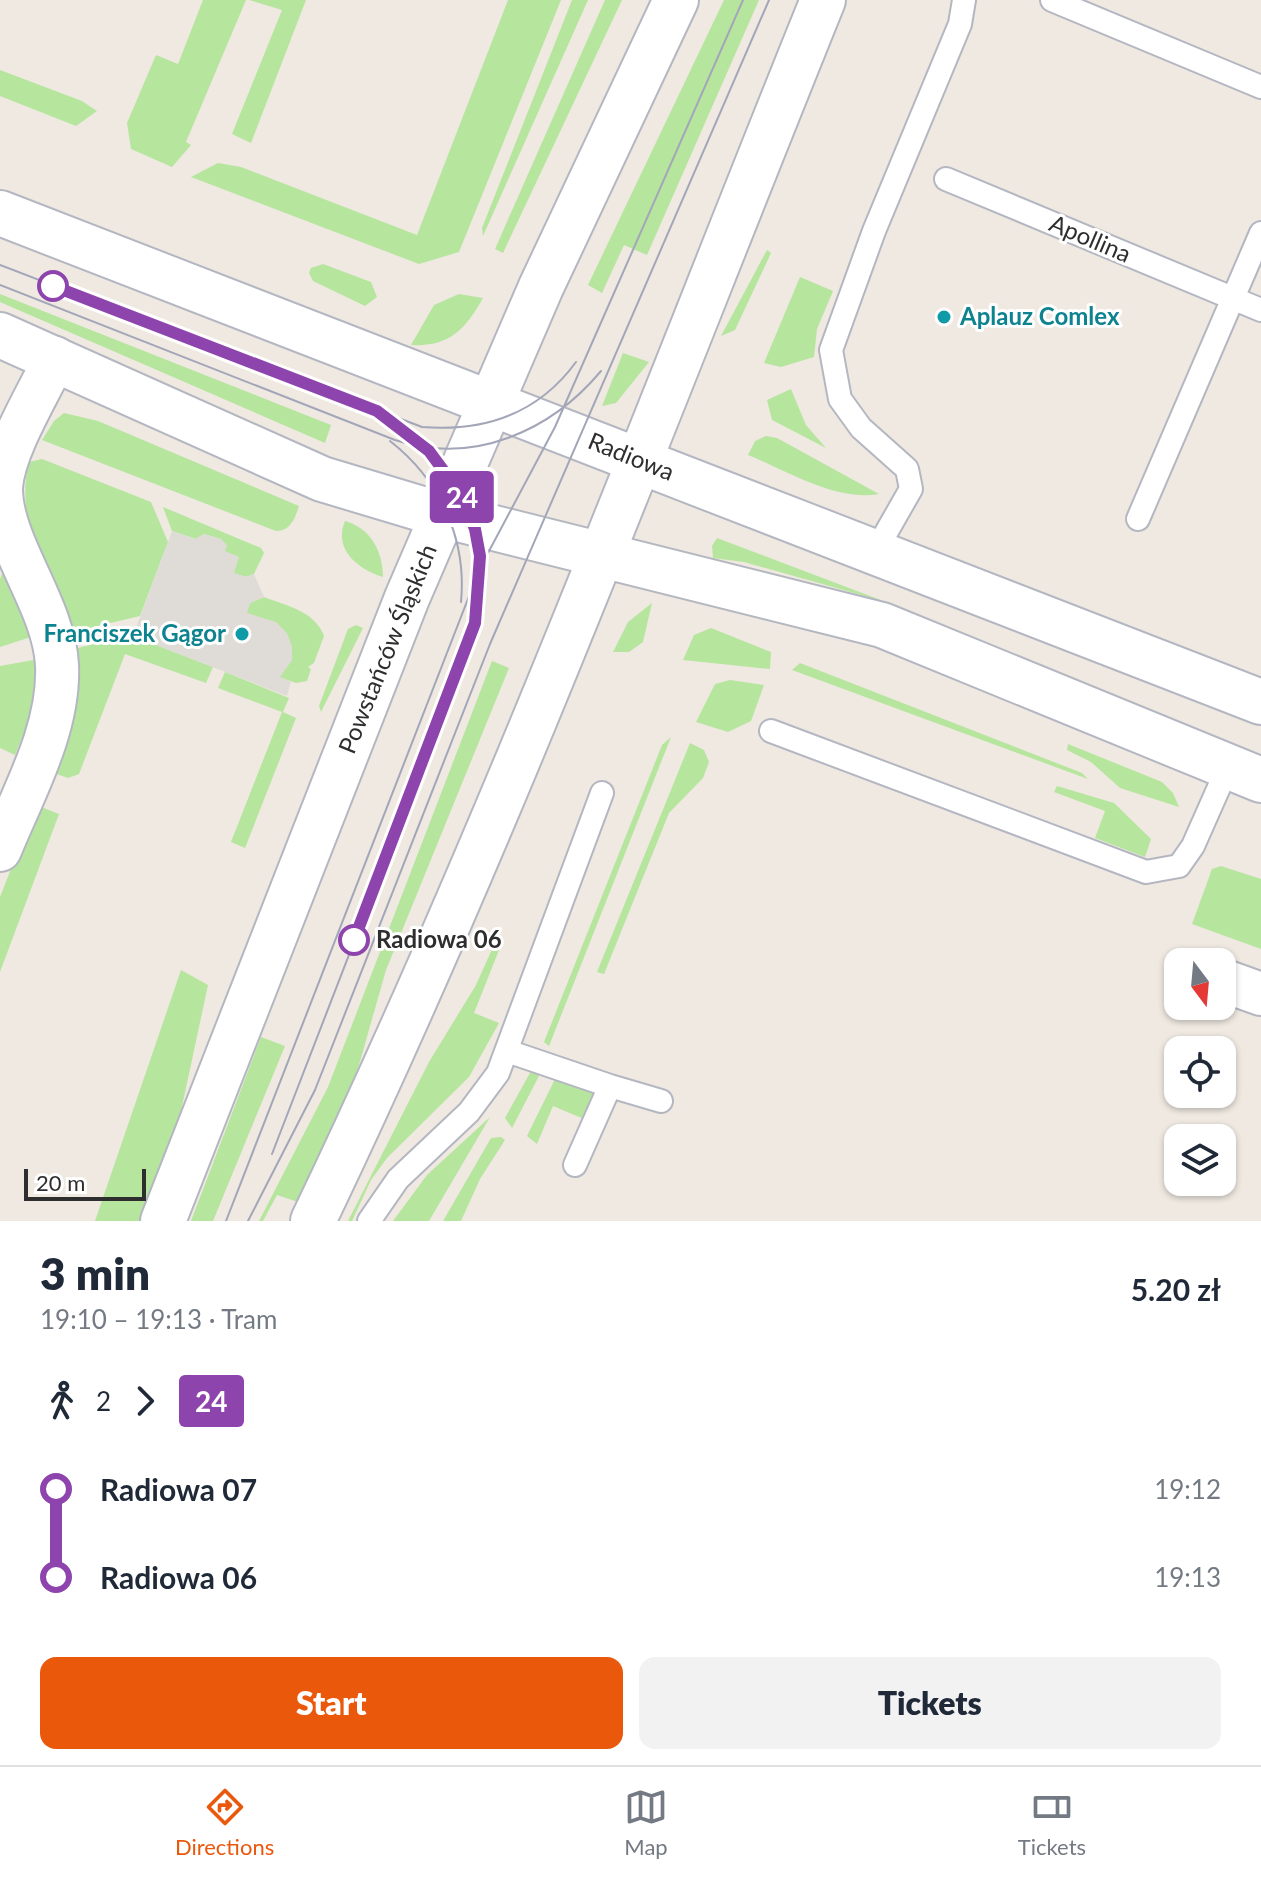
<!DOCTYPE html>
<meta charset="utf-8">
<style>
:root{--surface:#fff;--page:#f2f2f3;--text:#1f2937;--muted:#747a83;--line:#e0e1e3;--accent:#ea580c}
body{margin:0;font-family:Lato,sans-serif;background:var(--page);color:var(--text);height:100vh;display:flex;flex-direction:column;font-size:30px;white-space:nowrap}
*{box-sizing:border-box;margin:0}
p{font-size:26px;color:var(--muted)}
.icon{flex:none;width:44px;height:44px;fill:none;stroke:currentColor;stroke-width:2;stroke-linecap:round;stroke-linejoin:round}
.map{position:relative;height:1221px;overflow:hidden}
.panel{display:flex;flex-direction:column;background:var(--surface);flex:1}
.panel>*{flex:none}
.badge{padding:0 16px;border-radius:6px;font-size:28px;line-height:52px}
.needle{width:52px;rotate:164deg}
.fabs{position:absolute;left:1164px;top:948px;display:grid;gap:16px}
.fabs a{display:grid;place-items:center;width:72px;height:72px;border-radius:16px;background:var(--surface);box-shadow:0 2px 6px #0004;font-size:40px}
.scale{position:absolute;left:24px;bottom:20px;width:122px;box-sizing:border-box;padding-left:8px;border:4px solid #2e2e2e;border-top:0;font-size:22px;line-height:28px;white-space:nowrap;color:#2e2e2e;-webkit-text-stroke:6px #fff;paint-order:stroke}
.map>.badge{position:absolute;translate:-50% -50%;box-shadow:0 0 0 4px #fff}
.legs{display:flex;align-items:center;gap:12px;height:88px;padding:0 40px;font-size:26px}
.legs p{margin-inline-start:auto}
.summary{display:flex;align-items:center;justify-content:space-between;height:136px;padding:0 40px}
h1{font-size:44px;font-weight:800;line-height:60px}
.primary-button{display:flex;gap:16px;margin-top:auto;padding:16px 40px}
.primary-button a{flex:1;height:92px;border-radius:16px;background:var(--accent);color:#fff;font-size:32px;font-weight:800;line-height:92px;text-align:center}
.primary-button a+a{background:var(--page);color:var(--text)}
ul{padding:0 40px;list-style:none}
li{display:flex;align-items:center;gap:28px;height:88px;font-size:30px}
li i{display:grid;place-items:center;width:12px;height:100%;margin:0 10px;background:currentColor}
li i::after{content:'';width:20px;height:20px;margin:-10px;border:6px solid;border-radius:50%;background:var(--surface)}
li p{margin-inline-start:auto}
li:first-child i{background:linear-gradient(#0000 50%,currentColor 0)}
li:last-child i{background:linear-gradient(currentColor 50%,#0000 0)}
.menu{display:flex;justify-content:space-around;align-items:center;height:112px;border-top:2px solid var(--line);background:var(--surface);font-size:22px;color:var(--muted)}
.menu a{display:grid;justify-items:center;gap:4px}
.menu .on{color:var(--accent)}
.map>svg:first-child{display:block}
.green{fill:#b6e59e}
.plaza{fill:#dfdcd8}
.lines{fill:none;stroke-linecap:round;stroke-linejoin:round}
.lane-casing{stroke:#b4b7c1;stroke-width:26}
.street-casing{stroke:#b4b7c1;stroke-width:46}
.secondary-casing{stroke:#b4b7c1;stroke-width:48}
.lane{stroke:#fff;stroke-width:22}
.street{stroke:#fff;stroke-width:42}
.secondary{stroke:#fff;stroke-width:44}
.tram{stroke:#a3a6b8;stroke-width:2}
.line-1-casing{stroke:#fff;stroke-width:18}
.line-1{stroke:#8e44ad;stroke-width:12}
.stop-1-dot{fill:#fff;stroke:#8e44ad;stroke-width:4}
.culture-dot{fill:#0f9aa8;stroke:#fff;stroke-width:3}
.labels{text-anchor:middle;stroke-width:6;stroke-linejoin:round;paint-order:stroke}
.street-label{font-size:24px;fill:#2e2e2e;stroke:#fff}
.culture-label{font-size:24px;font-weight:bold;fill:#0d838f;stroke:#fff;text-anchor:start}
.stop-label{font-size:24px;font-weight:bold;fill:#2e2e2e;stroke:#fff;text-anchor:start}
</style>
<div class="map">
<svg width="1261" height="1221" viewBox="0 0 1261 1221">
<rect width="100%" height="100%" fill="#efe9e1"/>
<path class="green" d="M 203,0 L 246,0 L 186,142 L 191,145 L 172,167 L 131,149 L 127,123 L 156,55 L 178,64 Z
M 249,0 L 306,0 L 251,143 L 232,134 L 282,10 Z
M 508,0 L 561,0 L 459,252 L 419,264 L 191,177 L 218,163 L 241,167 L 417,235 Z
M 572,0 L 588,0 L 483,236 L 482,228 Z
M 605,0 L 622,0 L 503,253 L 495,249 Z
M 724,0 L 759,0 L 647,255 L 624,245 L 602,293 L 588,285 Z
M 0,70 L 82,101 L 97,111 L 76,126 L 0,96 Z
M 767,250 L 771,253 L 735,330 L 721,336 Z
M 323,264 L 371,282 L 377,297 L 365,306 L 313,281 L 309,273 L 311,268 Z
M 800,277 L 833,291 L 817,329 L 814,357 L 781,367 L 764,363 Z
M 0,294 L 331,425 L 325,443 L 0,302 Z
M 459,294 L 483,298 C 465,330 449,347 411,345 L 434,305 Z
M 623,353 L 649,362 L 616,403 L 602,406 Z
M 791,389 L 806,425 L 826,448 L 772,420 L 767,400 Z
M 64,413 L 98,421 L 299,506 C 295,518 291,531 276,531 L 42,440 L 54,421 Z
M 766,436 L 777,438 L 879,494 C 837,502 787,471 748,455 L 755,441 Z
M 42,459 L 151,502 L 168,542 L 140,616 L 89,628 L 68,626 C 47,574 14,519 29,462 Z
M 163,507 L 261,548 L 264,553 L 254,574 L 246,577 L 233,573 L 221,539 L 204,534 L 196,539 L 172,531 Z
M 345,521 C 371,528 383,552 383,577 C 358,569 333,550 345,521 Z
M 717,538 L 886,602 L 744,562 L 713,558 L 712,546 Z
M 4,568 L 34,636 L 0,647 L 0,579 Z
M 264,597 C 287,606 315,611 324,636 L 314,663 L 308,667 L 311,669 L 307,681 L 296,683 L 279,677 L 246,613 L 250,603 Z
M 652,603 L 643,642 L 629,652 L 613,652 L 628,622 Z
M 356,625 L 363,628 L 321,712 L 319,706 L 348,629 Z
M 711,628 L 771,652 L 770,669 L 683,660 L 694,635 Z
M 125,636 L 133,636 L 213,667 L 206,683 L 125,654 L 79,774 L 68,778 L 51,772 L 74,649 Z
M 39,659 C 40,693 28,724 15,755 L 0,748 L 0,666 Z
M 492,661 L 509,668 L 386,970 L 353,1086 L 298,1202 L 277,1195 L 263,1221 L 259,1221 L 328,1087 Z
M 800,663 L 1082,773 L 1088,779 L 792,670 Z
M 225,672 L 289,698 L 283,712 L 296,718 L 245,848 L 231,842 L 282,712 L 218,688 Z
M 730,680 L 764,685 L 751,721 L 728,732 L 696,722 L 715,684 Z
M 671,737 L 549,1046 L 544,1042 L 662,745 Z
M 690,743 L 704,750 L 709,762 L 703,778 L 669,813 L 604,974 L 597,972 Z
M 1068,744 L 1162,782 L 1173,793 L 1179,807 L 1120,788 L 1091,762 L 1067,750 Z
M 1057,786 L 1114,803 L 1151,839 L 1145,857 L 1095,838 L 1105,811 L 1054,792 Z
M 36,805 L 59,814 L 0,972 L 0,897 Z
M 1221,866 L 1261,879 L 1261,949 L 1192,924 L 1212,869 Z
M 497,938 L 503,940 L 474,1013 L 499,1023 L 469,1077 L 387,1158 L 371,1180 L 352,1221 L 348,1221 L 429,1062 L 476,985 Z
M 181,970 L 208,985 L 178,1125 L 140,1221 L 95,1221 Z
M 261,1037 L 285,1046 L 213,1221 L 191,1221 Z
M 531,1071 L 539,1076 L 512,1128 L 505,1118 Z
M 555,1079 L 596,1094 L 584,1119 L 553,1106 L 537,1144 L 527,1136 Z
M 490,1117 L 429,1221 L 393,1221 L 427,1175 Z
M 501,1137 L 505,1140 L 480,1179 L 461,1221 L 443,1221 L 491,1138 Z"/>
<path class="plaza" d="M 172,531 L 195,539 L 204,534 L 221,539 L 227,545 L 225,551 L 239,557 L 234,573 L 246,577 L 254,574 L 264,597 L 250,603 L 247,613 L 276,622 L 287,633 L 292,647 L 292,660 L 280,677 L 291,682 L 287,696 L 133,636 Z"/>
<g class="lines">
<defs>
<path id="lane" d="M 1052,0 L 1261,87
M 946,179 L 1261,310
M 1138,519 L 1261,233
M 875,552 L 911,489 L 907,469 L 861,428 L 840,399 L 831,350 L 874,231 L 960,24 L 964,0
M 771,731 L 1146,872 L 1179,866 L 1193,846 L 1228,767
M 507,1051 L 610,1086 L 575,1165
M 610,1086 L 661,1101
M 369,1221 L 398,1179 L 469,1112 L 498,1073 L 602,793"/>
<path id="street" d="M 0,850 C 23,793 60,729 57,665 C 54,604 0,543 1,487 C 4,448 38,395 55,358
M 1222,980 L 1261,994"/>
<path id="secondary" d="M 0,213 L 1261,702
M 0,335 L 322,479 L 442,515 L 882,625 L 1261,780
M 163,1221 L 407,598 L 541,287 L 676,0
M 313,1221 C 504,823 658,408 823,0"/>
</defs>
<use href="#lane" class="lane-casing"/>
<use href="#street" class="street-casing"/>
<use href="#secondary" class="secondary-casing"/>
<use href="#lane" class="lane"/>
<use href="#street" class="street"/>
<use href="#secondary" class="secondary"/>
<path class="tram" d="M 0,265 L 422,427 C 484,432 538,414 576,362
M 0,285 L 395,440 C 473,466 551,431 601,371
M 390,441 C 440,480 467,539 461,602
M 272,1154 L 468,647 C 501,547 465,465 377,411
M 226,1221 L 480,568 L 555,427 L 743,0
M 248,1221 L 315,1090 L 490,644 L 769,0"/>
</g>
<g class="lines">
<defs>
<path id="line-1" d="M 53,286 L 377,411 L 429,451 L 460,493 L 475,529 L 480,556 L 475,623 L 354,940"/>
</defs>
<use href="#line-1" class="line-1-casing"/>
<use href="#line-1" class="line-1"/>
</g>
<g class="stop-1-dot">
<circle cx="53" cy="286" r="14"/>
<circle cx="354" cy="940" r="14"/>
</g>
<g class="culture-dot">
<circle cx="944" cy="317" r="8"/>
<circle cx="242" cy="634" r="8"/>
</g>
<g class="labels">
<g class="street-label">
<text transform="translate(1090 239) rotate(23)" y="8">Apollina</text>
<text transform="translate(631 457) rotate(22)" y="8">Radiowa</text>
<text transform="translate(388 649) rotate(-68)" y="8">Powstańców Śląskich</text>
</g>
<g class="culture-label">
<text x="960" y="325">Aplauz Comlex</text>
<text x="226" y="642" text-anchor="end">Franciszek Gągor</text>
</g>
<g class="stop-label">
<text x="376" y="948">Radiowa 06</text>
</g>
</g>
</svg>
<div class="fabs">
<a><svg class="needle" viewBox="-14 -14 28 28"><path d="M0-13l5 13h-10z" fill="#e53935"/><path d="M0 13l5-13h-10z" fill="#747a83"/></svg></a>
<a><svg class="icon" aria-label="locate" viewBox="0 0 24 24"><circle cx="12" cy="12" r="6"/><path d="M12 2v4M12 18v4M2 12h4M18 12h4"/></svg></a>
<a><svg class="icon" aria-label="layers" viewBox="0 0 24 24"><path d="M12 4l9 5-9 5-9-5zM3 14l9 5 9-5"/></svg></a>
</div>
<div class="scale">20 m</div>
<b class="badge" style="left:462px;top:497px;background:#8e44ad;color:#fff">24</b>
</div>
<section class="panel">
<div class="summary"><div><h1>3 min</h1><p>19:10 – 19:13 · Tram</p></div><b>5.20 zł</b></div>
<div class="legs"><svg class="icon" aria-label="walk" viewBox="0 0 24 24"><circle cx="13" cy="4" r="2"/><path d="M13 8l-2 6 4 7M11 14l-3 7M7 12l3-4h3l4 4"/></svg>2<svg class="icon" aria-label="forward" viewBox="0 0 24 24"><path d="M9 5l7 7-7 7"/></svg><b class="badge" style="background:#8e44ad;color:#fff">24</b></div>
<ul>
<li><i style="color:#8e44ad"></i><b>Radiowa 07</b><p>19:12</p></li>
<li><i style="color:#8e44ad"></i><b>Radiowa 06</b><p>19:13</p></li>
</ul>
<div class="primary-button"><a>Start</a><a>Tickets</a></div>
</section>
<nav class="menu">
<a class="on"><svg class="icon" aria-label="directions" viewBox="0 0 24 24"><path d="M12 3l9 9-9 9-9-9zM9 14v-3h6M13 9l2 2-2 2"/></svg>Directions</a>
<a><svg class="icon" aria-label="map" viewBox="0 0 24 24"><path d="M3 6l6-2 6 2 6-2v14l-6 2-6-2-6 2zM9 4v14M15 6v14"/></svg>Map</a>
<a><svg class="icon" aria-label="tickets" viewBox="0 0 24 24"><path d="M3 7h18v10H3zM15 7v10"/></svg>Tickets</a>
</nav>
